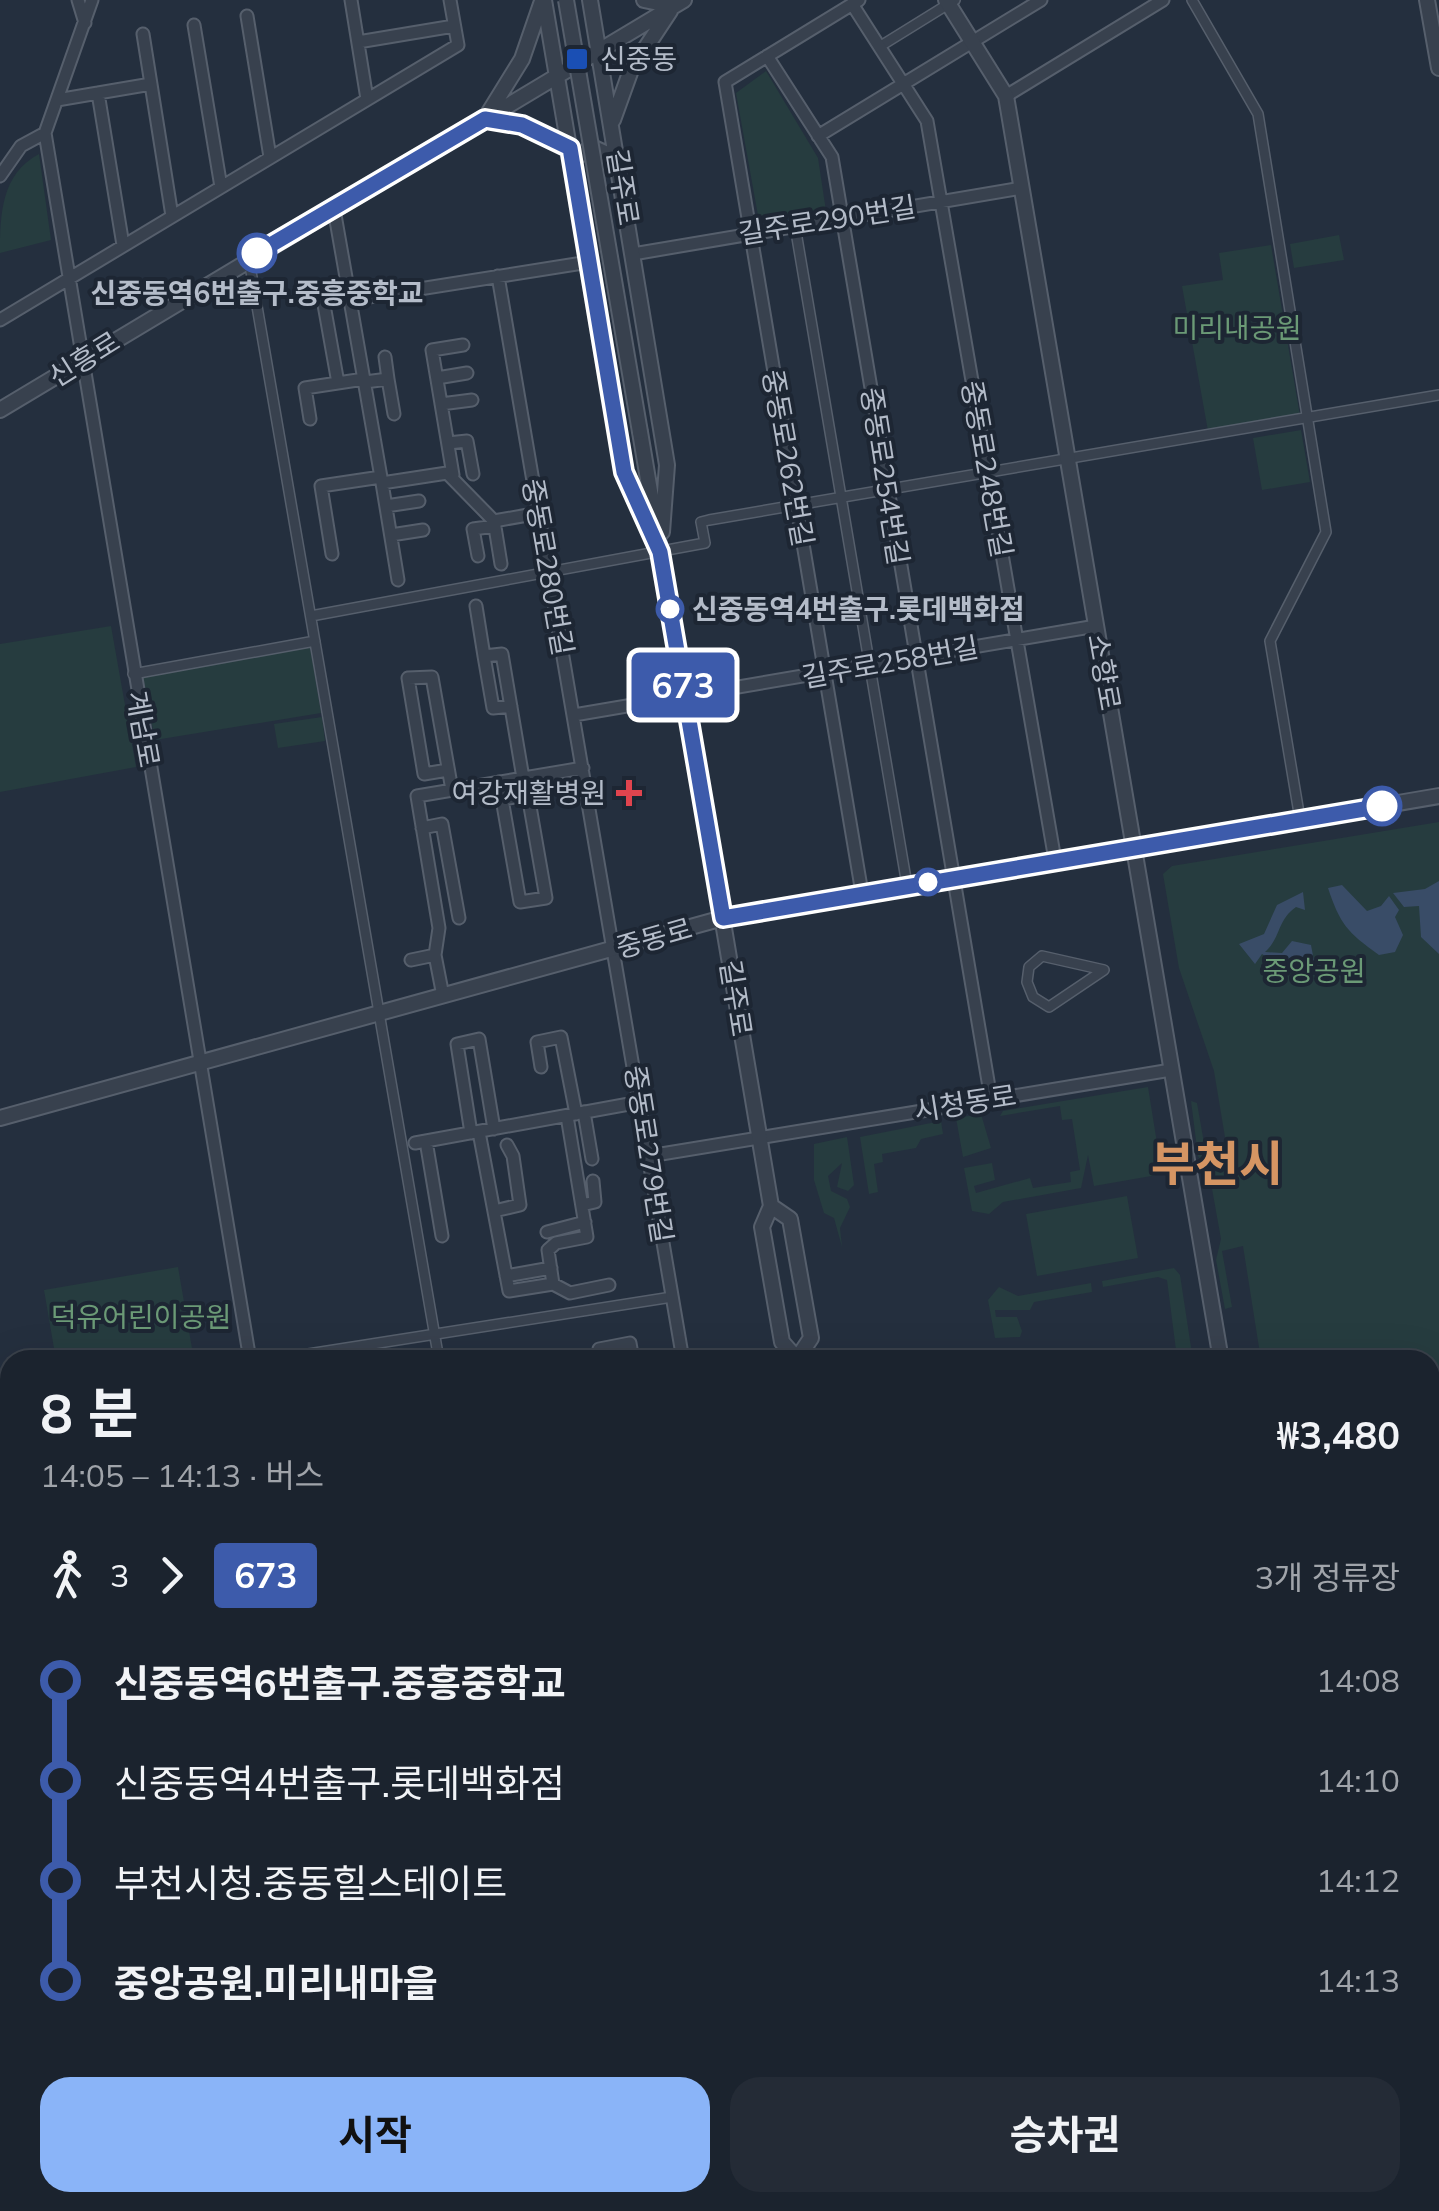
<!DOCTYPE html>
<html lang="ko">
<meta charset="utf-8">
<style>
:root{--surface:#1b232e;--page:#242b36;--text:#f1f3f6;--muted:#a0a4aa;--line:#39404a;--accent:#8ab4f8}
body{margin:0;font-family:Mulish,"Noto Sans KR",sans-serif;background:var(--page);color:var(--text);height:100vh;display:flex;flex-direction:column;font-size:38px;white-space:nowrap}
*{box-sizing:border-box;margin:0}
p{font-size:32px;color:var(--muted)}
.icon{flex:none;width:55px;height:55px;fill:none;stroke:currentColor;stroke-width:2;stroke-linecap:round;stroke-linejoin:round}
.map{position:relative;flex:1;overflow:hidden}
.panel{position:absolute;left:0px;top:1350px;width:1440px;height:862px;display:flex;flex-direction:column;background:var(--surface);border-radius:30px 30px 0 0;box-shadow:0 10px 40px #0002,0 0 0 2px var(--line)}
.panel>*{flex:none}
.badge{padding:0 20px;border-radius:8px;font-size:35px;line-height:65px}
.map>.badge{position:absolute;translate:-50% -50%;box-shadow:0 0 0 5px #fff}
.legs{display:flex;align-items:center;gap:15px;height:110px;padding:0 40px;font-size:32px}
.legs p{margin-inline-start:auto}
.head{display:flex;align-items:center;justify-content:space-between;height:170px;padding:0 40px}
h1{font-size:55px;font-weight:700;line-height:75px}
.primary-button{display:flex;gap:20px;margin-top:auto;padding:20px 40px}
.primary-button a{flex:1;height:115px;border-radius:30px;background:var(--accent);color:#111;font-size:40px;font-weight:700;line-height:115px;text-align:center}
.primary-button a+a{background:var(--page);color:var(--text)}
ul{padding:0 40px;list-style:none}
li{display:flex;align-items:center;gap:35px;height:100px;font-size:38px}
li i{display:grid;place-items:center;width:15px;height:100%;margin:0 12px;background:currentColor}
li i::after{content:'';width:25px;height:25px;margin:-12px;border:8px solid;border-radius:50%;background:var(--surface)}
li p{margin-inline-start:auto}
li:first-child i{background:linear-gradient(#0000 50%,currentColor 0)}
li:last-child i{background:linear-gradient(currentColor 50%,#0000 0)}
.map>svg:first-child{display:block}
.green{fill:#263c3f}
.water{fill:#394c67}
.lines{fill:none;stroke-linecap:round;stroke-linejoin:round}
.pedestrian-casing{stroke:#565f6c;stroke-width:12}
.minor-casing{stroke:#565f6c;stroke-width:15}
.tertiary-casing{stroke:#565f6c;stroke-width:18}
.pedestrian{stroke:#38414e;stroke-width:9}
.minor{stroke:#38414e;stroke-width:11}
.tertiary{stroke:#38414e;stroke-width:14}
.tertiary-bridge-casing{stroke:#565f6c;stroke-width:18;stroke-linecap:butt}
.tertiary-bridge{stroke:#38414e;stroke-width:14}
.line-1-casing{stroke:#fff;stroke-width:22}
.line-1{stroke:#3d5bab;stroke-width:15}
.transit-dot{fill:#1a4fb4;stroke:#1d2633;stroke-width:4}
.stop-1-dot{fill:#fff;stroke:#3d5bab;stroke-width:5}
.health-dot{fill:#e0444e;stroke:#1d2633;stroke-width:4}
.labels{text-anchor:middle;stroke-width:8;stroke-linejoin:round;paint-order:stroke}
.poi-label{font-size:28px;fill:#b4bcc9;stroke:#1d2633;text-anchor:start}
.street-label{font-size:28px;fill:#b4bcc9;stroke:#1d2633}
.stop-label{font-size:28px;font-weight:bold;fill:#b4bcc9;stroke:#1d2633}
.park-label{font-size:28px;fill:#6b9a76;stroke:#1d2633}
.town-label{font-size:48px;font-weight:bold;fill:#d59563;stroke:#1d2633}
</style>
<div class="map">
<svg width="1439" height="2211" viewBox="0 0 1439 2211">
<rect width="100%" height="100%" fill="#242f3e"/>
<path class="green" d="M 766,71 L 818,158 L 826,211 L 759,221 L 736,93 Z
M 39,154 L 51,240 L 0,253 C 0,215 1,174 39,154 Z
M 1339,235 L 1344,260 L 1294,268 L 1290,244 Z
M 1271,245 L 1300,416 L 1208,431 L 1182,286 L 1223,280 L 1219,253 Z
M 1301,430 L 1310,482 L 1262,490 L 1253,438 Z
M 111,626 L 136,767 L 0,792 L 0,644 Z
M 310,647 L 321,713 L 155,740 L 143,677 Z
M 322,717 L 325,741 L 278,748 L 274,724 Z
M 1439,822 L 1439,1535 L 1430,1537 L 1430,1360 L 1261,1360 L 1243,1246 L 1222,1251 L 1232,1307 L 1225,1309 L 1216,1260 L 1221,1239 L 1209,1172 L 1198,1156 L 1191,1101 L 1197,1103 L 1207,1160 L 1228,1155 L 1214,1071 L 1179,968 L 1163,874 L 1172,866 Z
M 1148,1087 L 1161,1168 L 1157,1175 L 1094,1186 L 1088,1155 L 1081,1188 L 1003,1202 L 989,1214 L 972,1211 L 964,1168 L 992,1163 L 995,1180 L 974,1186 L 976,1193 L 1030,1178 L 1033,1188 L 1071,1182 L 1070,1172 L 1080,1170 L 1072,1119 L 1062,1120 L 1060,1106 L 1000,1116 L 1003,1111 Z
M 981,1114 L 991,1148 L 963,1157 L 956,1118 Z
M 941,1121 L 943,1134 L 921,1139 L 916,1148 L 882,1154 L 883,1162 L 874,1164 L 878,1192 L 869,1194 L 860,1137 Z
M 847,1137 L 854,1185 L 848,1191 L 837,1187 L 842,1163 L 828,1176 L 831,1191 L 847,1199 L 850,1207 L 840,1228 L 842,1247 L 834,1218 L 824,1213 L 814,1180 L 814,1144 Z
M 1127,1196 L 1138,1258 L 1037,1276 L 1026,1214 Z
M 178,1267 L 194,1360 L 56,1360 L 44,1290 Z
M 1174,1268 L 1180,1275 L 1191,1347 L 1189,1356 L 1177,1358 L 1167,1280 L 1158,1277 L 1103,1287 L 1102,1281 Z
M 1091,1283 L 1092,1292 L 1034,1302 L 1030,1310 L 995,1310 L 996,1317 L 1017,1317 L 1022,1331 L 1020,1337 L 995,1338 L 988,1300 L 999,1287 L 1018,1296 Z"/>
<path class="water" d="M 1439,881 L 1439,954 L 1421,937 L 1419,906 L 1404,907 L 1393,893 L 1425,889 Z
M 1342,885 L 1367,911 L 1381,906 L 1389,896 L 1399,910 L 1395,917 L 1403,935 L 1395,952 L 1379,955 C 1347,932 1340,924 1328,888 Z
M 1303,892 L 1305,910 L 1296,907 C 1277,920 1281,938 1265,952 L 1282,953 L 1292,941 L 1311,945 L 1314,961 L 1283,968 L 1262,954 L 1255,964 L 1239,944 L 1264,934 L 1277,905 Z"/>
<g class="lines">
<defs>
<path id="pedestrian" d="M 1192,0 L 1258,114 L 1326,532 L 1270,641 L 1300,819
M 879,47 L 955,0
M 795,226 L 907,885
M 249,260 L 439,1360
M 311,616 L 705,543 L 701,522 L 709,520 L 1439,395
M 133,674 L 315,641
M 1042,956 L 1104,970 L 1049,1007 L 1033,997 L 1027,982 L 1029,967 Z
M 270,1360 L 672,1297
M 0,1409 L 10,1407
M 1430,1768 L 1439,1766
M 0,1786 L 10,1784
M 0,2094 L 10,2093
M 1166,2202 L 1168,2211
M 758,2208 L 786,2202"/>
<path id="minor" d="M 78,0 L 85,23
M 92,0 L 45,133 L 250,1360
M 351,0 L 367,99
M 859,0 L 725,82 L 862,893
M 852,4 L 927,121 L 1055,860
M 247,16 L 270,157
M 194,25 L 221,187
M 143,34 L 172,216
M 358,42 L 454,26
M 767,56 L 832,157 L 991,1099
M 98,93 L 123,245
M 1006,96 L 1163,0
M 57,100 L 151,84
M 818,136 L 1041,0
M 0,176 L 21,146 L 45,133
M 334,209 L 350,300 L 589,262
M 633,254 L 1022,188
M 498,276 L 683,1360
M 321,288 L 338,383
M 350,300 L 382,483 L 447,473 L 494,521 L 539,513
M 0,320 L 458,45 L 450,0
M 437,378 L 467,373
M 388,379 L 394,414
M 365,382 L 388,379 L 385,357
M 441,404 L 472,400
M 310,419 L 305,388 L 364,379
M 448,443 L 467,441 L 473,474
M 453,475 L 432,350 L 463,345
M 382,483 L 398,580
M 386,506 L 419,501
M 494,521 L 501,564
M 391,535 L 423,530
M 332,554 L 321,486 L 381,477
M 478,556 L 473,529 L 495,526
M 476,606 L 484,656
M 511,706 L 493,708 L 484,656 L 502,654 L 523,778
M 574,715 L 1096,626
M 448,770 L 424,774 L 408,678 L 432,677 L 452,790
M 499,782 L 520,902 L 546,898 L 528,795 L 502,799
M 422,828 L 442,824 L 459,918
M 411,960 L 435,955
M 443,996 L 435,955 L 439,928 L 417,796 L 583,768
M 541,1067 L 537,1042 L 561,1037 L 576,1114
M 584,1112 L 592,1159
M 479,1132 L 509,1291 L 553,1284 L 570,1293 L 609,1285
M 471,1133 L 457,1044 L 479,1039 L 494,1129
M 426,1141 L 442,1236
M 415,1143 L 640,1102
M 649,1156 L 1171,1070
M 582,1205 L 595,1202 L 593,1181
M 494,1211 L 520,1205 L 513,1156 L 507,1145
M 547,1232 L 585,1222
M 506,1276 L 551,1268
M 553,1284 L 548,1250 L 556,1243 L 587,1237 L 567,1116
M 599,1349 L 630,1343 L 633,1360
M 536,1360 L 556,1360
M 0,1482 L 10,1480
M 0,1505 L 3,1522
M 0,1595 L 10,1593
M 0,1632 L 10,1630
M 0,1743 L 2,1756
M 0,2152 L 10,2154
M 0,2172 L 10,2170
M 84,2202 L 108,2207 L 121,2202
M 211,2202 L 212,2211
M 292,2202 L 293,2211
M 393,2202 L 395,2211
M 17,2211 L 60,2202
M 301,2211 L 332,2206 L 333,2211"/>
<path id="tertiary" d="M 544,0 L 624,472 L 652,534
M 590,0 L 667,465 L 662,532
M 644,0 L 673,6
M 946,0 L 1006,96 L 1221,1360
M 1427,0 L 1439,68
M 488,114 L 522,59 L 541,4
M 486,119 L 522,125 L 570,148
M 613,120 L 631,70 L 670,11
M 572,160 L 592,147 L 618,159
M 0,410 L 684,0
M 640,432 L 771,1206 L 762,1227 L 782,1342 L 798,1360
M 0,1118 L 723,918 L 1439,796
M 771,1206 L 790,1219 L 811,1338 L 797,1359
M 1430,1559 L 1439,1558
M 0,1804 L 10,1803
M 1430,2198 L 1439,2197
M 921,2202 L 923,2211
M 942,2202 L 944,2211
M 960,2202 L 961,2211
M 996,2202 L 1008,2211
M 903,2211 L 908,2202
M 1201,2211 L 1220,2211
M 1325,2211 L 1396,2202"/>
</defs>
<use href="#pedestrian" class="pedestrian-casing"/>
<use href="#minor" class="minor-casing"/>
<use href="#tertiary" class="tertiary-casing"/>
<use href="#pedestrian" class="pedestrian"/>
<use href="#minor" class="minor"/>
<use href="#tertiary" class="tertiary"/>
<defs>
<path id="tertiary-bridge" d="M 566,0 L 640,432"/>
</defs>
<use href="#tertiary-bridge" class="tertiary-bridge-casing"/>
<use href="#tertiary-bridge" class="tertiary-bridge"/>
</g>
<g class="lines">
<defs>
<path id="line-1" d="M 257,253 L 485,119 L 522,125 L 570,148 L 624,472 L 660,552 L 723,918 L 1382,806"/>
</defs>
<use href="#line-1" class="line-1-casing"/>
<use href="#line-1" class="line-1"/>
</g>
<rect class="transit-dot" x="565" y="47" width="24" height="24" rx="5"/>
<g class="stop-1-dot">
<circle cx="257" cy="253" r="18"/>
<circle cx="670" cy="609" r="12"/>
<circle cx="1382" cy="806" r="18"/>
<circle cx="928" cy="882" r="12"/>
</g>
<path class="health-dot" d="M624 778h10v10h10v10h-10v10h-10v-10h-10v-10h10z"/>
<g class="labels">
<g class="poi-label">
<text x="600" y="69">신중동</text>
<text x="606" y="803" text-anchor="end">여강재활병원</text>
</g>
<g class="street-label">
<text transform="translate(623 187) rotate(81)" y="10">길주로</text>
<text transform="translate(827 220) rotate(-9)" y="10">길주로290번길</text>
<text transform="translate(84 359) rotate(-32)" y="10">신흥로</text>
<text transform="translate(788 458) rotate(80)" y="10">중동로262번길</text>
<text transform="translate(987 469) rotate(80)" y="10">중동로248번길</text>
<text transform="translate(885 476) rotate(81)" y="10">중동로254번길</text>
<text transform="translate(548 567) rotate(80)" y="10">중동로280번길</text>
<text transform="translate(890 662) rotate(-10)" y="10">길주로258번길</text>
<text transform="translate(1104 672) rotate(80)" y="10">소향로</text>
<text transform="translate(143 729) rotate(80)" y="10">계남로</text>
<text transform="translate(654 938) rotate(-16)" y="10">중동로</text>
<text transform="translate(736 998) rotate(81)" y="10">길주로</text>
<text transform="translate(965 1103) rotate(-9)" y="10">시청동로</text>
<text transform="translate(649 1154) rotate(81)" y="10">중동로279번길</text>
</g>
<g class="stop-label">
<text x="257" y="303">신중동역6번출구.중흥중학교</text>
<text x="692" y="619" text-anchor="start">신중동역4번출구.롯데백화점</text>
</g>
<g class="park-label">
<text x="1237" y="338">미리내공원</text>
<text x="1314" y="981">중앙공원</text>
<text x="141" y="1327">덕유어린이공원</text>
</g>
<g class="town-label">
<text x="1217" y="1181">부천시</text>
</g>
</g>
</svg>
<b class="badge" style="left:683px;top:685px;background:#3d5bab;color:#fff">673</b>
<section class="panel">
<div class="head"><div><h1>8 분</h1><p>14:05 – 14:13 · 버스</p></div><b>₩3,480</b></div>
<div class="legs"><svg class="icon" aria-label="walk" viewBox="0 0 24 24"><circle cx="13" cy="4" r="2"/><path d="M13 8l-2 6 4 7M11 14l-3 7M7 12l3-4h3l4 4"/></svg>3<svg class="icon" aria-label="forward" viewBox="0 0 24 24"><path d="M9 5l7 7-7 7"/></svg><b class="badge" style="background:#3d5bab;color:#fff">673</b><p>3개 정류장</p></div>
<ul>
<li><i style="color:#3d5bab"></i><b>신중동역6번출구.중흥중학교</b><p>14:08</p></li>
<li><i style="color:#3d5bab"></i><span>신중동역4번출구.롯데백화점</span><p>14:10</p></li>
<li><i style="color:#3d5bab"></i><span>부천시청.중동힐스테이트</span><p>14:12</p></li>
<li><i style="color:#3d5bab"></i><b>중앙공원.미리내마을</b><p>14:13</p></li>
</ul>
<div class="primary-button"><a>시작</a><a>승차권</a></div>
</section>
</div>
